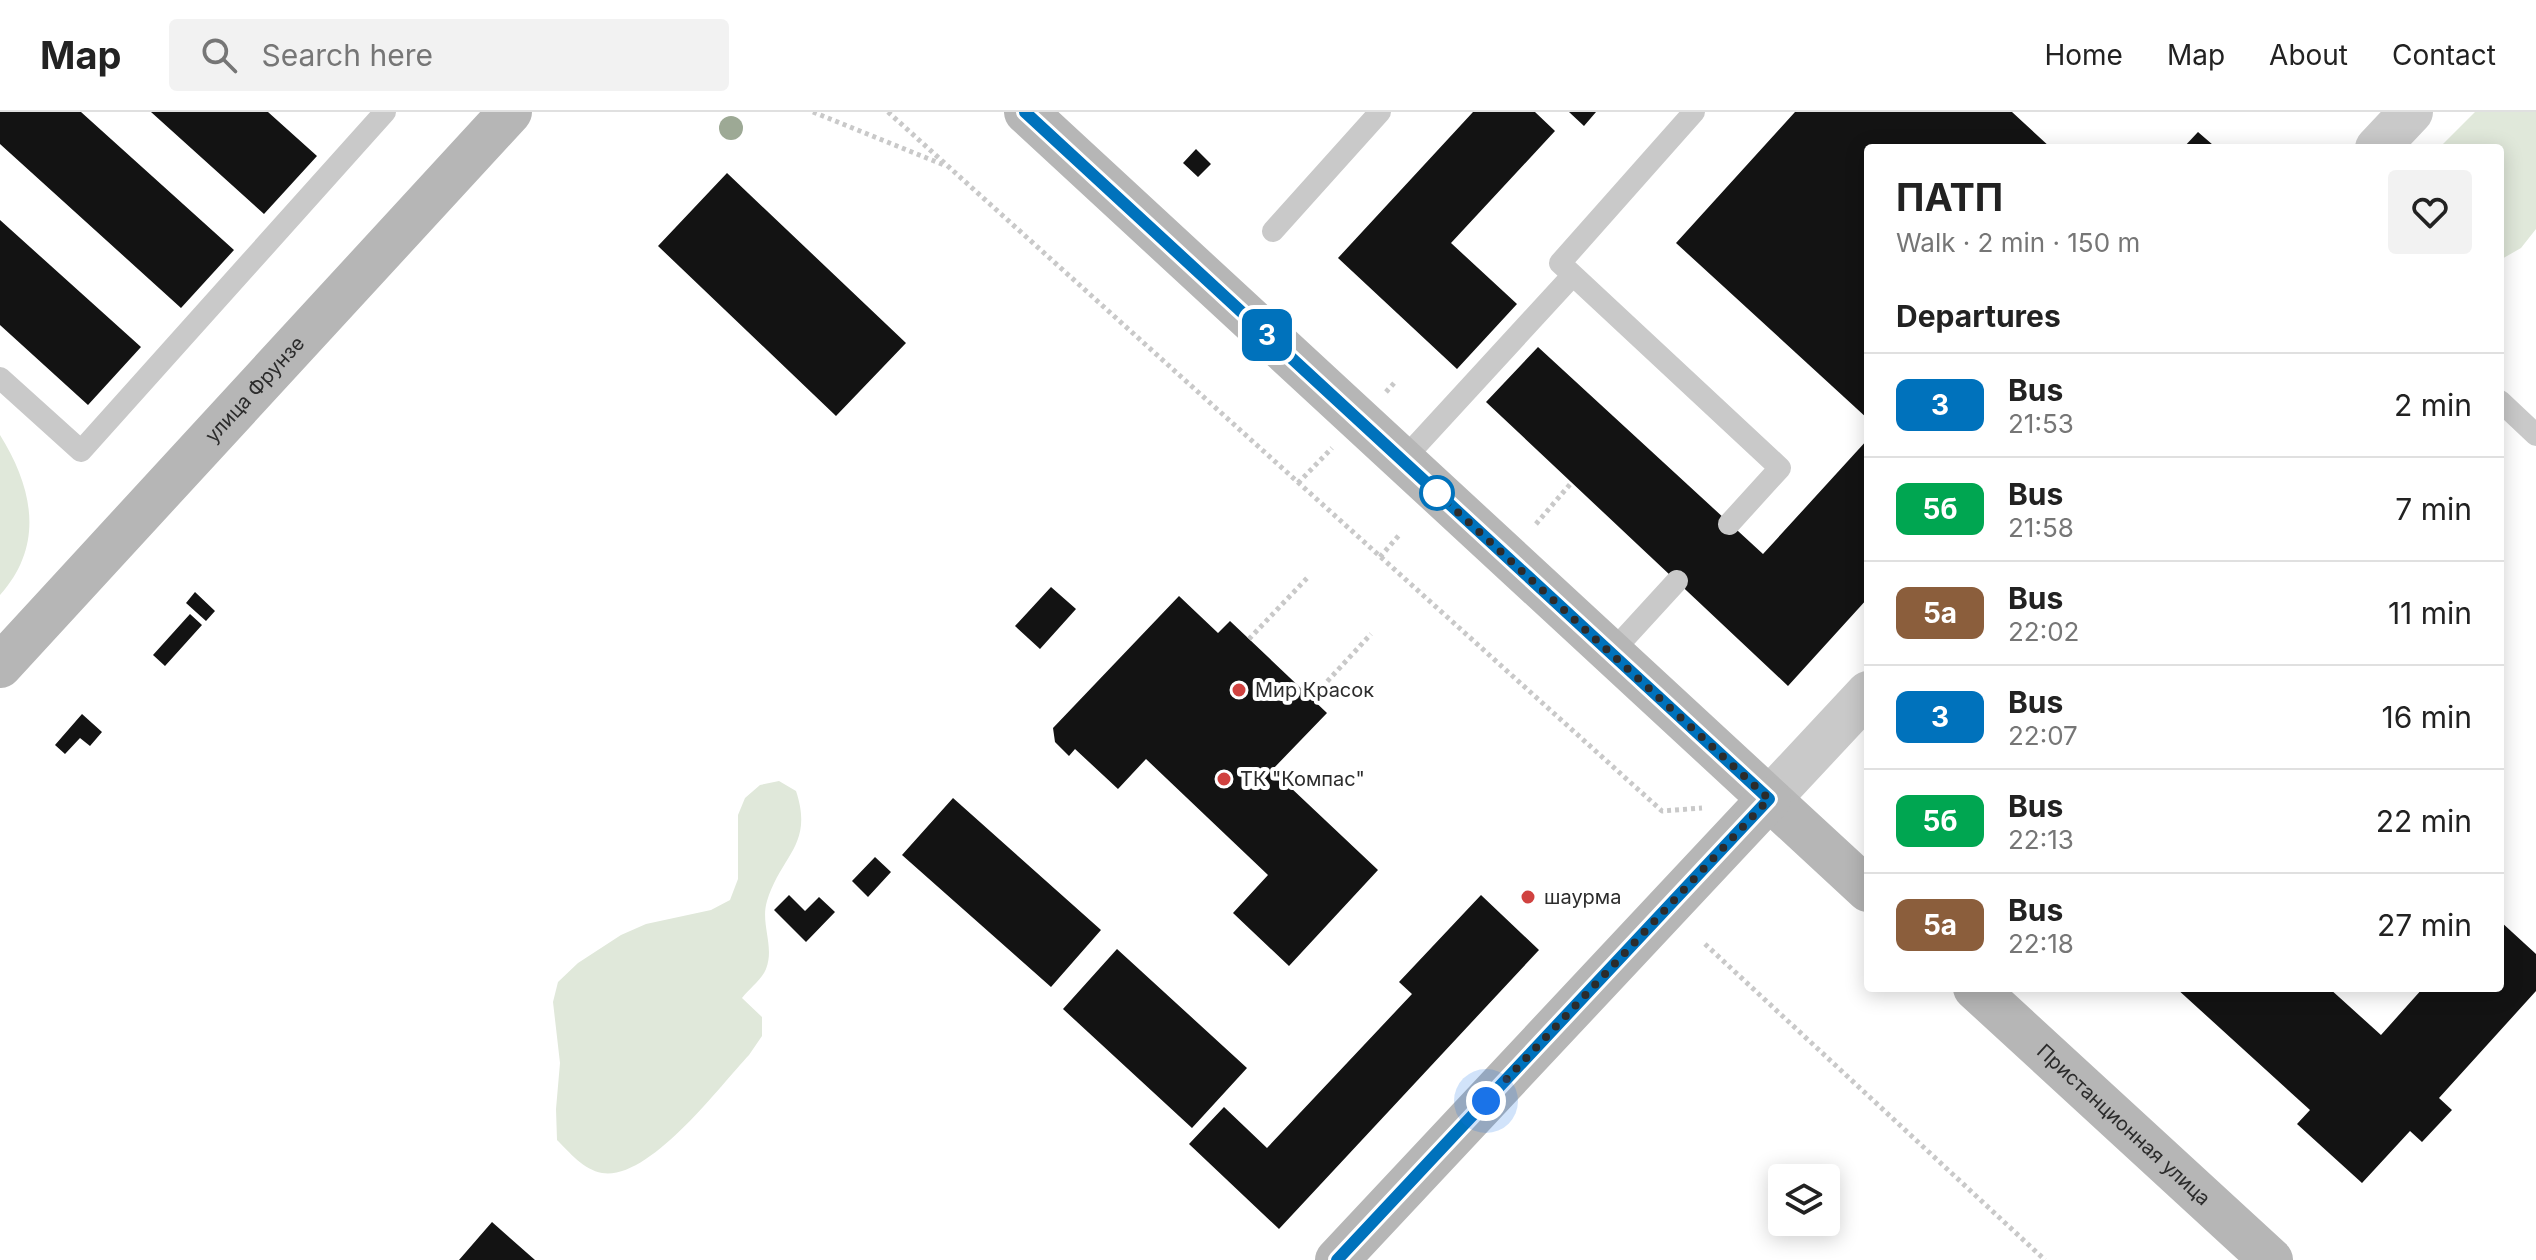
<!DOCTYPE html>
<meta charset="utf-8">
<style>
:root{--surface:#fff;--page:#f2f2f2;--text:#222;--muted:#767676;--line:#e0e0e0}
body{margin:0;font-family:Inter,sans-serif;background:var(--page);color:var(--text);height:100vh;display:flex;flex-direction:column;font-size:30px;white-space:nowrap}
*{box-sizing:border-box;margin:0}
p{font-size:26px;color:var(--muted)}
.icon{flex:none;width:44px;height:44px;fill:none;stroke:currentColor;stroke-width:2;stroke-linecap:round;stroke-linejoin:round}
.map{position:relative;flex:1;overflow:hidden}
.sheet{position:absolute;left:1864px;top:32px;width:640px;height:848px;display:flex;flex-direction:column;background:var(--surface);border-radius:8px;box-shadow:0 4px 20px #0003}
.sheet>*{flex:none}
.badge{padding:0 16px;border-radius:12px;font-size:28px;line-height:52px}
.fabs{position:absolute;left:1768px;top:1052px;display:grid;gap:16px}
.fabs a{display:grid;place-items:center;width:72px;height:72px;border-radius:8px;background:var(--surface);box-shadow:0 4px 20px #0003;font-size:40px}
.you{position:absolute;width:40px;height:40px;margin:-20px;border:6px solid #fff;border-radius:50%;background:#1a73e8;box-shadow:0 0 0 12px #1a73e833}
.map>.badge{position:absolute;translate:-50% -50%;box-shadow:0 0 0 4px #fff}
h2{padding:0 32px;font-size:30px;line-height:72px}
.round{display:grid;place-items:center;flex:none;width:84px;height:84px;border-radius:8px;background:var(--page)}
.overview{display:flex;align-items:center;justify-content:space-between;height:136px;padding:0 32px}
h1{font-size:38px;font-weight:700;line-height:60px}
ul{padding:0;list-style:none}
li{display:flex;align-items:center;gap:24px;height:104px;padding:0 32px;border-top:2px solid var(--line)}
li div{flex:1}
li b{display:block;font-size:30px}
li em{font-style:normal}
li .badge{min-width:88px;font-weight:700;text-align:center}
header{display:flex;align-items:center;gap:48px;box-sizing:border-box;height:112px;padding:0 40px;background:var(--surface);border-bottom:2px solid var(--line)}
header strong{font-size:38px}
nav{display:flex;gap:44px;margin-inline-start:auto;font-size:28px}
.search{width:560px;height:72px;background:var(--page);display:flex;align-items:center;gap:20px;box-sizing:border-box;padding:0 28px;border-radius:8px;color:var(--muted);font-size:30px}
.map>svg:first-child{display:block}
.green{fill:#e0e8da}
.building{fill:#131313}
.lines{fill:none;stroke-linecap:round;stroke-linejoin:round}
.path{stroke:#c9c9c9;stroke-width:5;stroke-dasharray:4 4;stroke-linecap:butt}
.lane{stroke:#c9c9c9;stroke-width:22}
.street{stroke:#c9c9c9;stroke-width:44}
.secondary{stroke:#b6b6b6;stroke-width:44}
.tree{fill:#9da995}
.line-casing{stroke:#fff;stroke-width:18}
.line{stroke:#0072bc;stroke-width:12}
.walk{stroke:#2c2c2c;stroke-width:8;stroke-dasharray:0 14.4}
.stop-dot{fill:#fff;stroke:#0072bc;stroke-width:4}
.poi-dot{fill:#d04240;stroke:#fff;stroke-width:3}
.labels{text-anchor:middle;stroke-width:8;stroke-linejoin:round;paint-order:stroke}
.street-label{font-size:20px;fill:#2c2c2c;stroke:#fff}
.poi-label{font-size:20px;fill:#2c2c2c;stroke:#fff;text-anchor:start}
</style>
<header>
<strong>Map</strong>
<div class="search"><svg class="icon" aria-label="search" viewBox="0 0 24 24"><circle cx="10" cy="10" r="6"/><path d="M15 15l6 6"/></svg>Search here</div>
<nav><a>Home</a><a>Map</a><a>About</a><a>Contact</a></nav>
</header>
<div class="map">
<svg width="2536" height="1148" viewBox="0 0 2536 1148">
<rect width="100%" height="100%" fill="#fff"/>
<path class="green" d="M 2475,0 L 2536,0 L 2536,117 L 2521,136 L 2500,148 L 2500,36 L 2439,36 Z
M 0,323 C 33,376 45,433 0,483 Z
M 779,669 L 796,679 C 814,733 781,743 767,789 C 760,812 775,834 766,857 C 762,867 749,877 742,886 L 762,905 L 762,924 L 749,943 C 719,975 649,1069 602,1061 C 584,1058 569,1040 557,1028 L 556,997 L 560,951 L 553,890 L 558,870 L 578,851 L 621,823 L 646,812 L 711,798 L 730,788 L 738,767 L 738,703 L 745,686 L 760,673 Z"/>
<path class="building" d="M 0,0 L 81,0 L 234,138 L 181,196 L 0,32 Z
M 151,0 L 268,0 L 317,44 L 264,102 Z
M 1473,0 L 1535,0 L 1555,19 L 1451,131 L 1517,192 L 1457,257 L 1338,146 Z
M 1569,0 L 1596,0 L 1584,14 Z
M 1795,0 L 2012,0 L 2051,36 L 1868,36 L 1868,307 L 1676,131 Z
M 2198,20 L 2213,33 L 2216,36 L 2183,36 Z
M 1196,37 L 1211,52 L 1198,65 L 1183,51 Z
M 727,61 L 906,231 L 836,304 L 658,134 Z
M 0,108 L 141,235 L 88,293 L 0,213 Z
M 1538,235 L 1763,442 L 1868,327 L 1868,486 L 1788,574 L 1486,290 Z
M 1051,475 L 1076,497 L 1040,537 L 1015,514 Z
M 195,480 L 215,499 L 206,509 L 186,491 Z
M 1179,484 L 1218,521 L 1230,509 L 1327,601 L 1272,658 L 1378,758 L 1289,854 L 1233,801 L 1268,763 L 1146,647 L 1118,677 L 1075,637 L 1069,644 L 1055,630 L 1053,616 Z
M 190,502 L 202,513 L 165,554 L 153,543 Z
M 82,602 L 102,620 L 90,634 L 80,626 L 65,642 L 55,633 Z
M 953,686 L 1101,818 L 1051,875 L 902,743 Z
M 875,745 L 891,760 L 868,785 L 852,769 Z
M 789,783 L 805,799 L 819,785 L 835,800 L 806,830 L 774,798 Z
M 1481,783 L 1539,838 L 1279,1117 L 1189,1032 L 1224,995 L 1267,1036 L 1412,882 L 1399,870 Z
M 2500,809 L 2536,842 L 2536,879 L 2439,986 L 2452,998 L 2422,1030 L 2410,1019 L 2362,1071 L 2297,1012 L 2310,998 L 2176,876 L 2329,876 L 2381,923 L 2423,876 L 2500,876 Z
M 1117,837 L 1247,956 L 1192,1016 L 1063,897 Z
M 492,1110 L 535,1148 L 459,1148 Z"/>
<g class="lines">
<path class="path" d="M 813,0 L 944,53
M 888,0 L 1662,699 L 1702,696
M 1386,280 L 1396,269
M 1298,371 L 1332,336
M 1536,412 L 1572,370
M 1380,445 L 1401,421
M 1249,527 L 1309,464
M 1311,587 L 1371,522
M 1705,832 L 2045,1148"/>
<path class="lane" d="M 1694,0 L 1560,151 L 1780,356 L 1729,412
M 1273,119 L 1380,0
M 0,266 L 81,339 L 385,0
M 2500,289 L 2536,323
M 1402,349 L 1573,163
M 1611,541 L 1677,469"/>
<path class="street" d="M 2377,36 L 2411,0
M 1769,687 L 1868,581"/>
<g class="secondary">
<path d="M 1026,0 L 1868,778"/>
<path id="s1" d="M 0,554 L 510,0"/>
<path id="s2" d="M 1975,876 L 2271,1148"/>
<path d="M 1337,1148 L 1769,687"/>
</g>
</g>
<circle class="tree" cx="731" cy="16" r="12"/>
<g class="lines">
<defs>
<path id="line" d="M 1025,0 L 1769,687 L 1337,1148"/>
</defs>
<use href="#line" class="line-casing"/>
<use href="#line" class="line"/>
<path class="walk" d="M 1437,381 L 1769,687 L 1486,989"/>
</g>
<circle class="stop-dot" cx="1437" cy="381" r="16"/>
<g class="poi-dot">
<circle cx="1239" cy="578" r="8"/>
<circle cx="1224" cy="667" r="8"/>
<circle cx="1528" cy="785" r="8"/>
</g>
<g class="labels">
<g class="street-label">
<text dy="7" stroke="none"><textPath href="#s1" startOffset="376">улица Фрунзе</textPath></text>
<text dy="7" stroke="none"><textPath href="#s2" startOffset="202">Пристанционная улица</textPath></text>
</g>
<g class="poi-label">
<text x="1255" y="585">Мир Красок</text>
<text x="1240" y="674">ТК "Компас"</text>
<text x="1544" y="792">шаурма</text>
</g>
</g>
</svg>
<div class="fabs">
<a><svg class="icon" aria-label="layers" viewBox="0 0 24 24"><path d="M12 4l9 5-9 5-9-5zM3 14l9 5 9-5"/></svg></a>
</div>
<div class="you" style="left:1486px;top:989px"></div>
<b class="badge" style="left:1267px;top:223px;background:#0072bc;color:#fff">3</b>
<section class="sheet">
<div class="overview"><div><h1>ПАТП</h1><p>Walk · 2 min · 150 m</p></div><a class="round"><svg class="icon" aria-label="heart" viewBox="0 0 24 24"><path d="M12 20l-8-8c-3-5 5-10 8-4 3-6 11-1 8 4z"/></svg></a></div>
<h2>Departures</h2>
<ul>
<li><span class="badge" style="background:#0072bc;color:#fff">3</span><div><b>Bus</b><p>21:53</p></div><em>2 min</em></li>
<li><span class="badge" style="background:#00a651;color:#fff">5б</span><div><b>Bus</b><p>21:58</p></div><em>7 min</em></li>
<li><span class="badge" style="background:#8b5e3c;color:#fff">5а</span><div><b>Bus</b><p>22:02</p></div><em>11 min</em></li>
<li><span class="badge" style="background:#0072bc;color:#fff">3</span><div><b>Bus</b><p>22:07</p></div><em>16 min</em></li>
<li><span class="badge" style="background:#00a651;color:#fff">5б</span><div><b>Bus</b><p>22:13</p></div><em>22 min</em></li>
<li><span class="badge" style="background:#8b5e3c;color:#fff">5а</span><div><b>Bus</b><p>22:18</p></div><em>27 min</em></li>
</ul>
</section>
</div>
